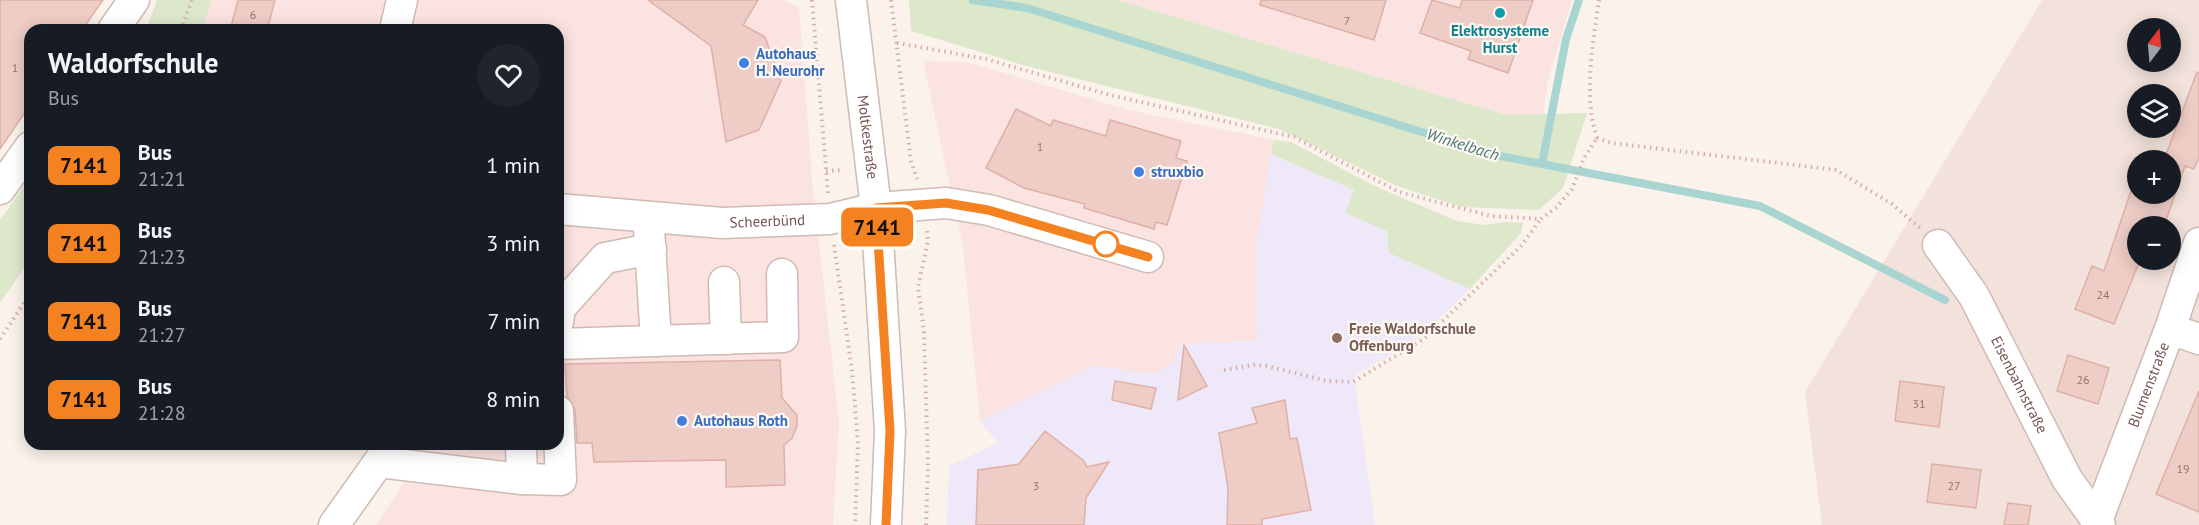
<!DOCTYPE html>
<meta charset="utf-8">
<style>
:root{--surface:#171b24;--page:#20242c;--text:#f1f3f6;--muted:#9ea1a6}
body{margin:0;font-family:"PT Sans",sans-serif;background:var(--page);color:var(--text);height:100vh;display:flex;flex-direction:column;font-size:22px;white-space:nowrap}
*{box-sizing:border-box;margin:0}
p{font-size:20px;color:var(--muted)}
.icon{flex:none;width:33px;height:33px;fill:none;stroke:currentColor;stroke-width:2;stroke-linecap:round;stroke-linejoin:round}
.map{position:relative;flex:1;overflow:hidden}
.details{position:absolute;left:24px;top:24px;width:540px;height:426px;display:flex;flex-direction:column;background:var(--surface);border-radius:18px;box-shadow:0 3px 15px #0003}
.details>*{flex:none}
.badge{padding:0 12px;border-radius:9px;font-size:21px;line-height:39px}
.needle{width:39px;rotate:16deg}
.tools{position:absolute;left:2127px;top:18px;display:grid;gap:12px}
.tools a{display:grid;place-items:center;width:54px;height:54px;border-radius:50%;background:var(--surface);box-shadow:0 3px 15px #0003;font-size:30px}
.map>.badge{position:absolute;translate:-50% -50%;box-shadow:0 0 0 3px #fff}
.round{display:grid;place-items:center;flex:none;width:63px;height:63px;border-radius:32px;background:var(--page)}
.head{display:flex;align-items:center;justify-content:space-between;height:102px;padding:0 24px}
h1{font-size:28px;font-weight:800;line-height:45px}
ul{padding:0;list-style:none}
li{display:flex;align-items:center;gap:18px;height:78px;padding:0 24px}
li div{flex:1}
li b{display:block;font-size:22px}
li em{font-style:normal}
li .badge{min-width:66px;font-weight:700;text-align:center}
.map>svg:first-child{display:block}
.residential{fill:#f2e2db;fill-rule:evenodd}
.commercial{fill:#fae3e1}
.education{fill:#eee8f8}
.green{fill:#dde8cb}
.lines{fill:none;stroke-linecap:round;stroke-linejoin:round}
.stream{stroke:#a8d5d2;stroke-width:8}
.building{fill:#eecdc6;stroke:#dfb0a7;stroke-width:1.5}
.minor-casing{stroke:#cfbab4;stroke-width:33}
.path{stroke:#d4afa8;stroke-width:4;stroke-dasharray:1.5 4.5;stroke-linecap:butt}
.minor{stroke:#fff;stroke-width:30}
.line-casing{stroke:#fff;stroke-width:14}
.line{stroke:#f58220;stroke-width:9}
.culture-dot{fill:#0f9aa8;stroke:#fef7f2;stroke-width:2}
.shop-dot{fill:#3f7fe0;stroke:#fef7f2;stroke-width:2}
.stop-dot{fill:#fff;stroke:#f58220;stroke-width:3}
.education-dot{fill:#8d6e63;stroke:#fef7f2;stroke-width:2}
.labels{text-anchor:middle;stroke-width:4.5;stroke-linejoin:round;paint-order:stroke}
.number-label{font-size:12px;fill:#93736e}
.culture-label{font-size:15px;font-weight:bold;fill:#0d838f;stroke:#fef7f2}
.shop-label{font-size:15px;font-weight:bold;fill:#366cbe;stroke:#fef7f2;text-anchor:start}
.street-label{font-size:15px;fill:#755550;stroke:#fef7f2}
.education-label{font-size:15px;font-weight:bold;fill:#785e54;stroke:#fef7f2;text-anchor:start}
.water-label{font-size:16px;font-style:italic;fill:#457875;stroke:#fef7f2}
</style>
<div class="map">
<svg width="2199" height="525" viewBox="0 0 2199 525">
<rect width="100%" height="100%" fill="#fbf2ec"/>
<path class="residential" d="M 2042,0 L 2199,0 L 2199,525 L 1822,525 L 1805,392 ZM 2138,28 L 2170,28 L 2170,62 L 2138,62 ZM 2138,94 L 2170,94 L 2170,128 L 2138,128 ZM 2138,160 L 2170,160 L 2170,194 L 2138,194 ZM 2138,226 L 2170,226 L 2170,260 L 2138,260 Z"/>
<path class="commercial" d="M 212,0 L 782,0 L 799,7 L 812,179 L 839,423 L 833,525 L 376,525 L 429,444 L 558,444 L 558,30 L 202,30 Z
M 1117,0 L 1572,0 L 1548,80 L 1543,116 L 1506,115 Z
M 923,61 L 967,62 L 1129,110 L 1274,140 L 1256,246 L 1257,340 L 1180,345 L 1174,361 L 1159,372 L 1138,373 L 1096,365 L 980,421 L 963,247 Z"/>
<path class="education" d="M 1271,154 L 1354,190 L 1387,231 L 1389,253 L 1470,289 L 1421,336 L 1354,376 L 1375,525 L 947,525 L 949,466 L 998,443 L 980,421 L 1096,365 L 1138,373 L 1159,372 L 1174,361 L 1180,345 L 1257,340 L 1256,246 Z"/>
<path class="green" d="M 157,0 L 212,0 L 202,30 L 146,30 Z
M 909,0 L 1117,0 L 1506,115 L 1587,113 L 1563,188 L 1539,210 L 1462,207 L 1397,186 L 1279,129 L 1026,66 L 911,31 Z
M 1274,140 L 1291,142 L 1377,187 L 1457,221 L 1485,225 L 1507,222 L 1523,223 L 1521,233 L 1470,289 L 1389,253 L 1387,231 L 1345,213 L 1354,190 L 1271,154 Z
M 30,178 L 30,260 L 0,303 L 0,220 Z"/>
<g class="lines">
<path class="stream" d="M 973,0 L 1027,8 L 1495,155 L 1760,206 L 1945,300
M 1542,164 L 1566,39 L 1579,0"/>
</g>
<path class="building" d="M 0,0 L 103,0 L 82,30 L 30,30 L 30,105 L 0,149 Z
M 238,0 L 275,0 L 267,30 L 230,30 Z
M 648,0 L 758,0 L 743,25 L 765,37 L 781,81 L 759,130 L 726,142 L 711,46 Z
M 1261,0 L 1386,0 L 1374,40 L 1260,5 Z
M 1432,0 L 1460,8 L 1462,0 L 1533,0 L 1508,73 L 1468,59 L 1471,51 L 1420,33 Z
M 2197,72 L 2199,73 L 2199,157 L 2194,169 L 2185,166 L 2164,226 L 2138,226 L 2138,265 L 2114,324 L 2075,309 L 2092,266 L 2104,271 L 2134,182 L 2138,183 L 2138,194 L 2170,194 L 2170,160 L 2164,160 Z
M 1016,109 L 1051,126 L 1053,120 L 1106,136 L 1110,120 L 1181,141 L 1176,158 L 1187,161 L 1167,225 L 1156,222 L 1154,229 L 1084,208 L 1085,204 L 1024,188 L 986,168 Z
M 1184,345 L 1207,386 L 1178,400 Z
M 2068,355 L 2109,368 L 2098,404 L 2057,391 Z
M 780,360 L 782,398 L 797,415 L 797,426 L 792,438 L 784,445 L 785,485 L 726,487 L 726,460 L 594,462 L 592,443 L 577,443 L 575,410 L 567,396 L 565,364 Z
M 1115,381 L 1156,388 L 1151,409 L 1112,400 Z
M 1900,381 L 1944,387 L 1939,427 L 1895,421 Z
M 2199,391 L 2199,512 L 2156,494 Z
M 1285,400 L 1290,439 L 1297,438 L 1311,510 L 1262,519 L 1262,525 L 1227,525 L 1228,488 L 1219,433 L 1257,423 L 1252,408 Z
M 1045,431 L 1084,461 L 1087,467 L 1109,462 L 1086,498 L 1084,525 L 976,525 L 978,470 L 1019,464 Z
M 1932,464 L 1981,470 L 1976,508 L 1927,502 Z
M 2008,503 L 2031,506 L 2028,525 L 2004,525 Z"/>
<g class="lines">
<defs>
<g id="minor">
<path id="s1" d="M 851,0 L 876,208 L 890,431 L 886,525"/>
<path d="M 113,30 L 134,0"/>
<path d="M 395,30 L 402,0"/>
<path d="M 0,189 L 30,147"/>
<path id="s2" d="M 558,209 L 722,223 L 830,219 L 876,208 L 946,203 L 989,210 L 1148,257"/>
<path d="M 649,228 L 656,341"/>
<path id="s3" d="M 1938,245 L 1974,296 L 2067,479 L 2100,525"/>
<path d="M 724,282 L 726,339"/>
<path d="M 558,322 L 560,308 L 605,258 L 651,249"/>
<path d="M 2170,329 L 2199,339"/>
<path d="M 558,344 L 783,337 L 782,274"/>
<path d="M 521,444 L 522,479"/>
<path d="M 379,462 L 522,479 L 561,480 L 558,411"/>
<path id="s4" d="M 2096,523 L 2170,329 L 2199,243"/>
<path d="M 334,525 L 390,446"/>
</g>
</defs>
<use href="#minor" class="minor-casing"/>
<path class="path" d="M 812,0 L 828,193
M 891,0 L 911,161 L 917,179
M 181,30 L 192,0
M 897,43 L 986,59 L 1110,95 L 1294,137 L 1399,192 L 1491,216 L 1541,219 L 1557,207 L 1572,189 L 1584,158 L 1597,138
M 1597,138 L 1612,143 L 1836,170 L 1892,204 L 1920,228
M 1597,138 C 1583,97 1593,42 1599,0
M 826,171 L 844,170
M 834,245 L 852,370 L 858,443 L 855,525
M 0,339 L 30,294
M 1224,370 L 1254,365 L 1267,366 L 1327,381 L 1353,382 L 1425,338 L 1521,246 L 1541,219
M 926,525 L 928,465 L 924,332 L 918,287 L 928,241 L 927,230"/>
<use href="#minor" class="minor"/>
</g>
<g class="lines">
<defs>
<path id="line" d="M 886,525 L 890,431 L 876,208 L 946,203 L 988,210 L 1148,257"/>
</defs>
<use href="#line" class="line-casing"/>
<use href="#line" class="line"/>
</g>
<circle class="culture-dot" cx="1500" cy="13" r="6"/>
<g class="shop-dot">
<circle cx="744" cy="63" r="6"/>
<circle cx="1139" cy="172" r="6"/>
<circle cx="682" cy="421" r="6"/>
</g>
<circle class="stop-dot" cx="1106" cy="244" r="12"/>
<circle class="education-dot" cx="1337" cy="338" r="6"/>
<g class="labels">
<g class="number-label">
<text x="253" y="19">6</text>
<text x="1347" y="25">7</text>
<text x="15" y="72">1</text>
<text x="1040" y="151">1</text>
<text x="2103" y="299">24</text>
<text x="2083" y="384">26</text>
<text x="1919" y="408">31</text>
<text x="2183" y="473">19</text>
<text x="1036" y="490">3</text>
<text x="1954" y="490">27</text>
</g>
<g class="culture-label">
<text x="1500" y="36">Elektrosysteme<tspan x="1500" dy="17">Hurst</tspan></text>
</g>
<g class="shop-label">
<text x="756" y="59">Autohaus<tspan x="756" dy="17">H. Neurohr</tspan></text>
<text x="1151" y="177">struxbio</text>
<text x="694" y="426">Autohaus Roth</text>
</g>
<g class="street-label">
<text dy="5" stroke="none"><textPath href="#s1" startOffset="138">Moltkestraße</textPath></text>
<text dy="5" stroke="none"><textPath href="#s2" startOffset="210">Scheerbünd</textPath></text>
<text dy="5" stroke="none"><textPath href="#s4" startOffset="148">Blumenstraße</textPath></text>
<text dy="5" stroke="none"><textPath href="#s3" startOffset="162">Eisenbahnstraße</textPath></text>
</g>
<g class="education-label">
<text x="1349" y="334">Freie Waldorfschule<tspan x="1349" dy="17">Offenburg</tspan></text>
</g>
<g class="water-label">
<text transform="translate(1463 144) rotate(17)" y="6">Winkelbach</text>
</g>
</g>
</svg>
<div class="tools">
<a><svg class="needle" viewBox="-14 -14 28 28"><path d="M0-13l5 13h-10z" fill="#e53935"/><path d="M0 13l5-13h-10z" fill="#9ea1a6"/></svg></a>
<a><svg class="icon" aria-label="layers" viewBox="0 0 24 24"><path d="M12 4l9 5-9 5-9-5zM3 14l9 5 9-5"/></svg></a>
<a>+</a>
<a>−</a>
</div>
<b class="badge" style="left:877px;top:227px;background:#f58220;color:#111">7141</b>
<section class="details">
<div class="head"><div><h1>Waldorfschule</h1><p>Bus</p></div><a class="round"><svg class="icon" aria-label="heart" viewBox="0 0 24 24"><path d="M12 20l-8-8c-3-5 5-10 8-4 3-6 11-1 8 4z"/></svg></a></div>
<ul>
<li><span class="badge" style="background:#f58220;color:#111">7141</span><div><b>Bus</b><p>21:21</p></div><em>1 min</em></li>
<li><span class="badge" style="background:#f58220;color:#111">7141</span><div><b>Bus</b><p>21:23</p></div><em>3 min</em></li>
<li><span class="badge" style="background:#f58220;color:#111">7141</span><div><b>Bus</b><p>21:27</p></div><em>7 min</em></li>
<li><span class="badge" style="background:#f58220;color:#111">7141</span><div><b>Bus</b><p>21:28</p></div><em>8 min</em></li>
</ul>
</section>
</div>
